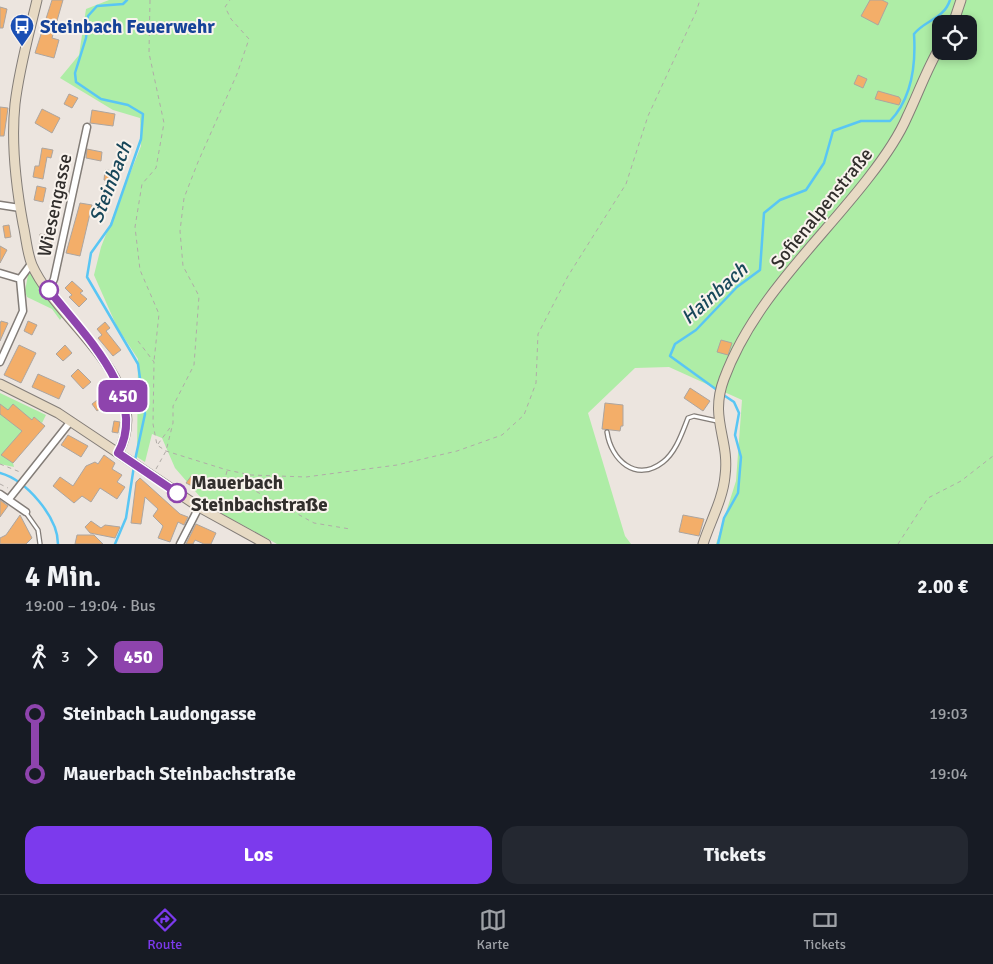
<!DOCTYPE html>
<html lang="de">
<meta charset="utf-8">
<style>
:root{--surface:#171b24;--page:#242831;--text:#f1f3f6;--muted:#9ea1a6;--line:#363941;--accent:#7c3aed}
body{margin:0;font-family:Signika,sans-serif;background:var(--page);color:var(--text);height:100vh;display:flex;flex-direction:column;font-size:19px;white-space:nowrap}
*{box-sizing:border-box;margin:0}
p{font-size:16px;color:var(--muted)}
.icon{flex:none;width:28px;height:28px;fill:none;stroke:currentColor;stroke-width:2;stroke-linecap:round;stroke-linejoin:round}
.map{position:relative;height:544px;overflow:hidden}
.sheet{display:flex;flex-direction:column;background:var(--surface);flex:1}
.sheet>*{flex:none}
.badge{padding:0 10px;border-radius:8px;font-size:18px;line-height:32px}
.tools{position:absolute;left:932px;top:15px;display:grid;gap:10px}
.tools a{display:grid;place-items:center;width:45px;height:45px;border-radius:10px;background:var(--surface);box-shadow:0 2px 8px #0003;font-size:25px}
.map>.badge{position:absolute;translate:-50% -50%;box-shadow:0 0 0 2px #fff}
.legs{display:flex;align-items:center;gap:8px;height:55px;padding:0 25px;font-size:16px}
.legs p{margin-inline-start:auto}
.summary{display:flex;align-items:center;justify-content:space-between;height:85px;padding:0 25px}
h1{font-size:28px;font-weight:700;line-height:38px}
.button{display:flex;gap:10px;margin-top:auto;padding:10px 25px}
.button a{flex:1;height:58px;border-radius:15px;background:var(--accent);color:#fff;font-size:20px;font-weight:700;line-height:58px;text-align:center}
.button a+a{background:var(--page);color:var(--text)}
ul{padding:0 25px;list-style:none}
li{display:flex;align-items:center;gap:18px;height:60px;font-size:19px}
li i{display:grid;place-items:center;width:8px;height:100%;margin:0 6px;background:currentColor}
li i::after{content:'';width:12px;height:12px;margin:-6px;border:4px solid;border-radius:50%;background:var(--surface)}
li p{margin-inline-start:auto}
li:first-child i{background:linear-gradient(#0000 50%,currentColor 0)}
li:last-child i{background:linear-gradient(currentColor 50%,#0000 0)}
.menu{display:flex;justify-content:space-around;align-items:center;height:70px;border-top:1px solid var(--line);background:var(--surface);font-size:14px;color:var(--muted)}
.menu a{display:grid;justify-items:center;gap:2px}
.menu .active{color:var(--accent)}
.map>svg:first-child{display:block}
.green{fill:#aeeda6;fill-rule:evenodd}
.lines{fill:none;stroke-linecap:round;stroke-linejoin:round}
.stream{stroke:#59c6f4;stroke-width:2.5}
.building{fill:#f3ae69;stroke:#aca5a0}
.lane-casing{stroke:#837d78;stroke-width:5.5}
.street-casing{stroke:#837d78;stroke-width:9}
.secondary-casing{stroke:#837d78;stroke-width:11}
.path{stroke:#b0aba6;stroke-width:1;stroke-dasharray:4 4;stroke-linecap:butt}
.lane{stroke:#fff;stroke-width:3}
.street{stroke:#fff;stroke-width:6}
.secondary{stroke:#e7dac4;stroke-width:9}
.line-1-casing{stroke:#fff;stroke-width:11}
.line-1{stroke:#8e44ad;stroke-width:8}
.stop-1-dot{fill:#fff;stroke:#8e44ad;stroke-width:2.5}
.labels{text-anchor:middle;stroke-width:4;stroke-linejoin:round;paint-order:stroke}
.transit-label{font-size:19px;font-weight:bold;fill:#164399;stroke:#f9f3ed;text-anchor:start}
.street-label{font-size:19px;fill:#322f2d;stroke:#f9f3ed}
.stop-label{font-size:19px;font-weight:bold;fill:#322f2d;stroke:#f9f3ed;text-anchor:start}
.water-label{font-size:20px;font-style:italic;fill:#18475a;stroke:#f9f3ed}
</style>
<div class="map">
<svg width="993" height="544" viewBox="0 0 993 544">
<rect width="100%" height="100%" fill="#ece5df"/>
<path class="green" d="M 109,0 L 993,0 L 993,544 L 716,544 L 736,481 L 742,400 L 669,367 L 635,368 L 588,413 L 625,536 L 631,544 L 277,544 L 208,506 L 175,468 L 162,438 L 152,434 L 145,462 L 137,457 L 138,359 L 117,327 L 94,275 L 101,247 L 141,146 L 140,118 L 113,110 L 60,78 L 79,55 L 86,9 ZM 941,24 L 969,24 L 969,51 L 941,51 Z
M 32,273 L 62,317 L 60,320 L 52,309 L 27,297 L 25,291 L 28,275 Z
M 0,393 L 46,415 L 42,423 L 34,417 L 2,455 L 13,463 L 14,467 L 0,464 Z"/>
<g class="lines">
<path class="stream" d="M 127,0 L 123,4 L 97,6 L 88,16 L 86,38 L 75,73 L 76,82 L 101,99 L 128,105 L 143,114 L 141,139 L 111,225 L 91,253 L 87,277 L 138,364 L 145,414 L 135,460
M 717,390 L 670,356 L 675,344 L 696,330 L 737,287 L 760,270 L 764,213 L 780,200 L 806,190 L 824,163 L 833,131 L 861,121 L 890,121 C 912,98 916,65 914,34 C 925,20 944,19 950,0
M 0,473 C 26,480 58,517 58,544
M 115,544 L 126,518 L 134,466
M 718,544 L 724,518 L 738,493 L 741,457 L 735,435 L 739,413 L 734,402 L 722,394"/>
</g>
<path class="building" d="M 52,0 L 63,0 L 52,38 L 59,40 L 54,58 L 35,53 Z
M 870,0 L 882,0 L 888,3 L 878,25 L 861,16 Z
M 0,7 L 7,9 L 3,28 L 0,28 Z
M 858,75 L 867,79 L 863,88 L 854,84 Z
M 878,91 L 899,97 L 901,100 L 899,105 L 875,99 Z
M 69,94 L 78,98 L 72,108 L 64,104 Z
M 0,107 L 8,108 L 4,136 L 0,136 Z
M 42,109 L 60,118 L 52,133 L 35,123 Z
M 92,110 L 115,114 L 113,126 L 90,123 Z
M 42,148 L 53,150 L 51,158 L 47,157 L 43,179 L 33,177 L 35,166 L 39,166 Z
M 87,149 L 102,152 L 101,161 L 86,158 Z
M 105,170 L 116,171 L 115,182 L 104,180 Z
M 37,186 L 46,188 L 43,202 L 34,200 Z
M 80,203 L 92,205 L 80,256 L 66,253 Z
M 9,225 L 11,237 L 5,238 L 3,226 Z
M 40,234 L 52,236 L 51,244 L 39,243 Z
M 0,246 L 7,250 L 0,263 Z
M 72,281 L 83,291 L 80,293 L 87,299 L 79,307 L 69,297 L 72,295 L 65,288 Z
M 1,321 L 8,323 L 0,341 L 0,324 Z
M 28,321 L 37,325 L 32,335 L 24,331 Z
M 105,322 L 110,328 L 106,331 L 121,350 L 113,356 L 98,338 L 102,335 L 97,329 Z
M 721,340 L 732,343 L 728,355 L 717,352 Z
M 19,345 L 36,353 L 21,383 L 4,375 Z
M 65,345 L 72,353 L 63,361 L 56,354 Z
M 78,369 L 91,382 L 83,389 L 71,376 Z
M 38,374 L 65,386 L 59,399 L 32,387 Z
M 690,388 L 710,401 L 703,411 L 684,398 Z
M 101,397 L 106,404 L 97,411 L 92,404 Z
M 605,403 L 623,405 L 623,426 L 621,426 L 620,431 L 602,429 Z
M 0,404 L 8,410 L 13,404 L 32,420 L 34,417 L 45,426 L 13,463 L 1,455 L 22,431 L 0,414 Z
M 114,421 L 120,422 L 118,433 L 112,432 Z
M 68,435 L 88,446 L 81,457 L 61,445 Z
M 104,455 L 115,463 L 112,469 L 122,475 L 117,482 L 125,487 L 117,499 L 100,488 L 91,502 L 82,496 L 74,503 L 53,486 L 60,477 L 73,486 L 86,466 L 95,462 L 98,464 Z
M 192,475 L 199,480 L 194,487 L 186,483 Z
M 140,478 L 180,514 L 188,517 L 184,525 L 178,522 L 170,542 L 158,538 L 163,526 L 153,516 L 158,509 L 145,497 L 141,524 L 131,523 L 136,482 Z
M 0,500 L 8,506 L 0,517 Z
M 20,515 L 32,538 L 26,544 L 0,544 L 0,538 L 6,535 Z
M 683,515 L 704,519 L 699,536 L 679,532 Z
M 91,521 L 101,528 L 105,525 L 120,527 L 115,538 L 90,533 L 85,527 Z
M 196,524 L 216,533 L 211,544 L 204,544 L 195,540 L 193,544 L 186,544 Z
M 77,535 L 94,535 L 103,544 L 75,544 Z"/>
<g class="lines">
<defs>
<path id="lane" d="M 607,432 C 611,460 636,483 663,462 C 676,452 682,433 688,418 L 694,416 L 717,421
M 26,513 L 38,530 L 40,544"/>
<path id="street" d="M 0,205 L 20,208
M 0,273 L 20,279
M 20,279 L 31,264
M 49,290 L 54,279 L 87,127
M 0,362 L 23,311 L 20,279
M 0,494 L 26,512
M 9,499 L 71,421
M 180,544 L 199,507"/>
<path id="secondary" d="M 37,0 C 29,34 19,69 15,104 C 11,142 16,186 23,224 C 26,237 27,253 32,265 C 57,322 157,382 118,453
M 953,24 L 961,0
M 0,384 L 58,413 L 199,507 L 266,544
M 703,544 C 710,522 723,499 725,476 C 730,439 709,419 724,379 C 753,300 819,242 869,177 C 883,159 898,138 907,117 C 919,92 927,68 941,45"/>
</defs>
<use href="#lane" class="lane-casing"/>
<use href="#street" class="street-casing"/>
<use href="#secondary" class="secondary-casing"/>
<path class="path" d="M 150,0 L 149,53 L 164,123 L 156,168 L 142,184 L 135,227 L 140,270 L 159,314 L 154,361
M 138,341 L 154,362 L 153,424 L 157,445 L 166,451 L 227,470 L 251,475 L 306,477 L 397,465 L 457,451 L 502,435 L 524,415 L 536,383 L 538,334 L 568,276 L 626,184 L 648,116 L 696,12 L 700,0
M 158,444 L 172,425
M 0,464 L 20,472
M 156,469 L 166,451 L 173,423 L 173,406 L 194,365 L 199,296 L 183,266 L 180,231 L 184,198 L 198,162 L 237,74 L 249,39 L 231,19 L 225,7 L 230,0
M 227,471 L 226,475 L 231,482 L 248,487 L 314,523 L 350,529
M 0,484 L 8,488
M 898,544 L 928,498 L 961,481 L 993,456"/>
<use href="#lane" class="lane"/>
<use href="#street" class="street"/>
<use href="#secondary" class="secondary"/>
</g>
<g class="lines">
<defs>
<path id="line-1" d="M 49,290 C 81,332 150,396 118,453 L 177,493"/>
</defs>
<use href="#line-1" class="line-1-casing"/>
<use href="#line-1" class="line-1"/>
</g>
<defs>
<symbol id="bus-pin" viewBox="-11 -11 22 30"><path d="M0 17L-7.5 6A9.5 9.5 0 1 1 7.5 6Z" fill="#1a4fb4" stroke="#f9f3ed"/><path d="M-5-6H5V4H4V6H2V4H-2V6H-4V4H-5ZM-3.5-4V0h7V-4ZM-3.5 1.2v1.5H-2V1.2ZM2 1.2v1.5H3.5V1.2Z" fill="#fff"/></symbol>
</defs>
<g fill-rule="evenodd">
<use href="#bus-pin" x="8" y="12" width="28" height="38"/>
</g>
<g class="stop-1-dot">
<circle cx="49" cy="290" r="9"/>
<circle cx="177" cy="493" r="9"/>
</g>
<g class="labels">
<g class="transit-label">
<text x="40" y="33">Steinbach Feuerwehr</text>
</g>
<g class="street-label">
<text transform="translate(54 205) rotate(-78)" y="7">Wiesengasse</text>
<text transform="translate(821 208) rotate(-51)" y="7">Sofienalpenstraße</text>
</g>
<g class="stop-label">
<text x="191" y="489">Mauerbach<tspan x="191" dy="22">Steinbachstraße</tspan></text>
</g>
<g class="water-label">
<text transform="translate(110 182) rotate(-69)" y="7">Steinbach</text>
<text transform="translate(714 293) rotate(-42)" y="7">Hainbach</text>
</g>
</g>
</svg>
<div class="tools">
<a><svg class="icon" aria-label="locate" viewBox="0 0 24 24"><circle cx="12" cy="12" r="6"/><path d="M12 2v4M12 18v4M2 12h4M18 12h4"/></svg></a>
</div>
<b class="badge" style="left:123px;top:396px;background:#8e44ad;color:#fff">450</b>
</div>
<section class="sheet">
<div class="summary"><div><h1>4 Min.</h1><p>19:00 – 19:04 · Bus</p></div><b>2.00 €</b></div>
<div class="legs"><svg class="icon" aria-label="walk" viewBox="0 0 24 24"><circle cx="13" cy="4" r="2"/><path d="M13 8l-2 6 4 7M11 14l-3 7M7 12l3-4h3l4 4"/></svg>3<svg class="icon" aria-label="forward" viewBox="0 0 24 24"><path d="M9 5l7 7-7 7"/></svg><b class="badge" style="background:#8e44ad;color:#fff">450</b></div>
<ul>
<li><i style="color:#8e44ad"></i><b>Steinbach Laudongasse</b><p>19:03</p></li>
<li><i style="color:#8e44ad"></i><b>Mauerbach Steinbachstraße</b><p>19:04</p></li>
</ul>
<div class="button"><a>Los</a><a>Tickets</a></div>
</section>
<nav class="menu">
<a class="active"><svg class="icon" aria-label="directions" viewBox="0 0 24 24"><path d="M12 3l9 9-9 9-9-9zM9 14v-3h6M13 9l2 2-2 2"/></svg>Route</a>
<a><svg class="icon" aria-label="map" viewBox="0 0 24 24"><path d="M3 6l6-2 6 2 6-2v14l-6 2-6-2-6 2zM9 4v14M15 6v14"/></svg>Karte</a>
<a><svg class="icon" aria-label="tickets" viewBox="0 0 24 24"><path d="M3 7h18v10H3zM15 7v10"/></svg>Tickets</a>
</nav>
